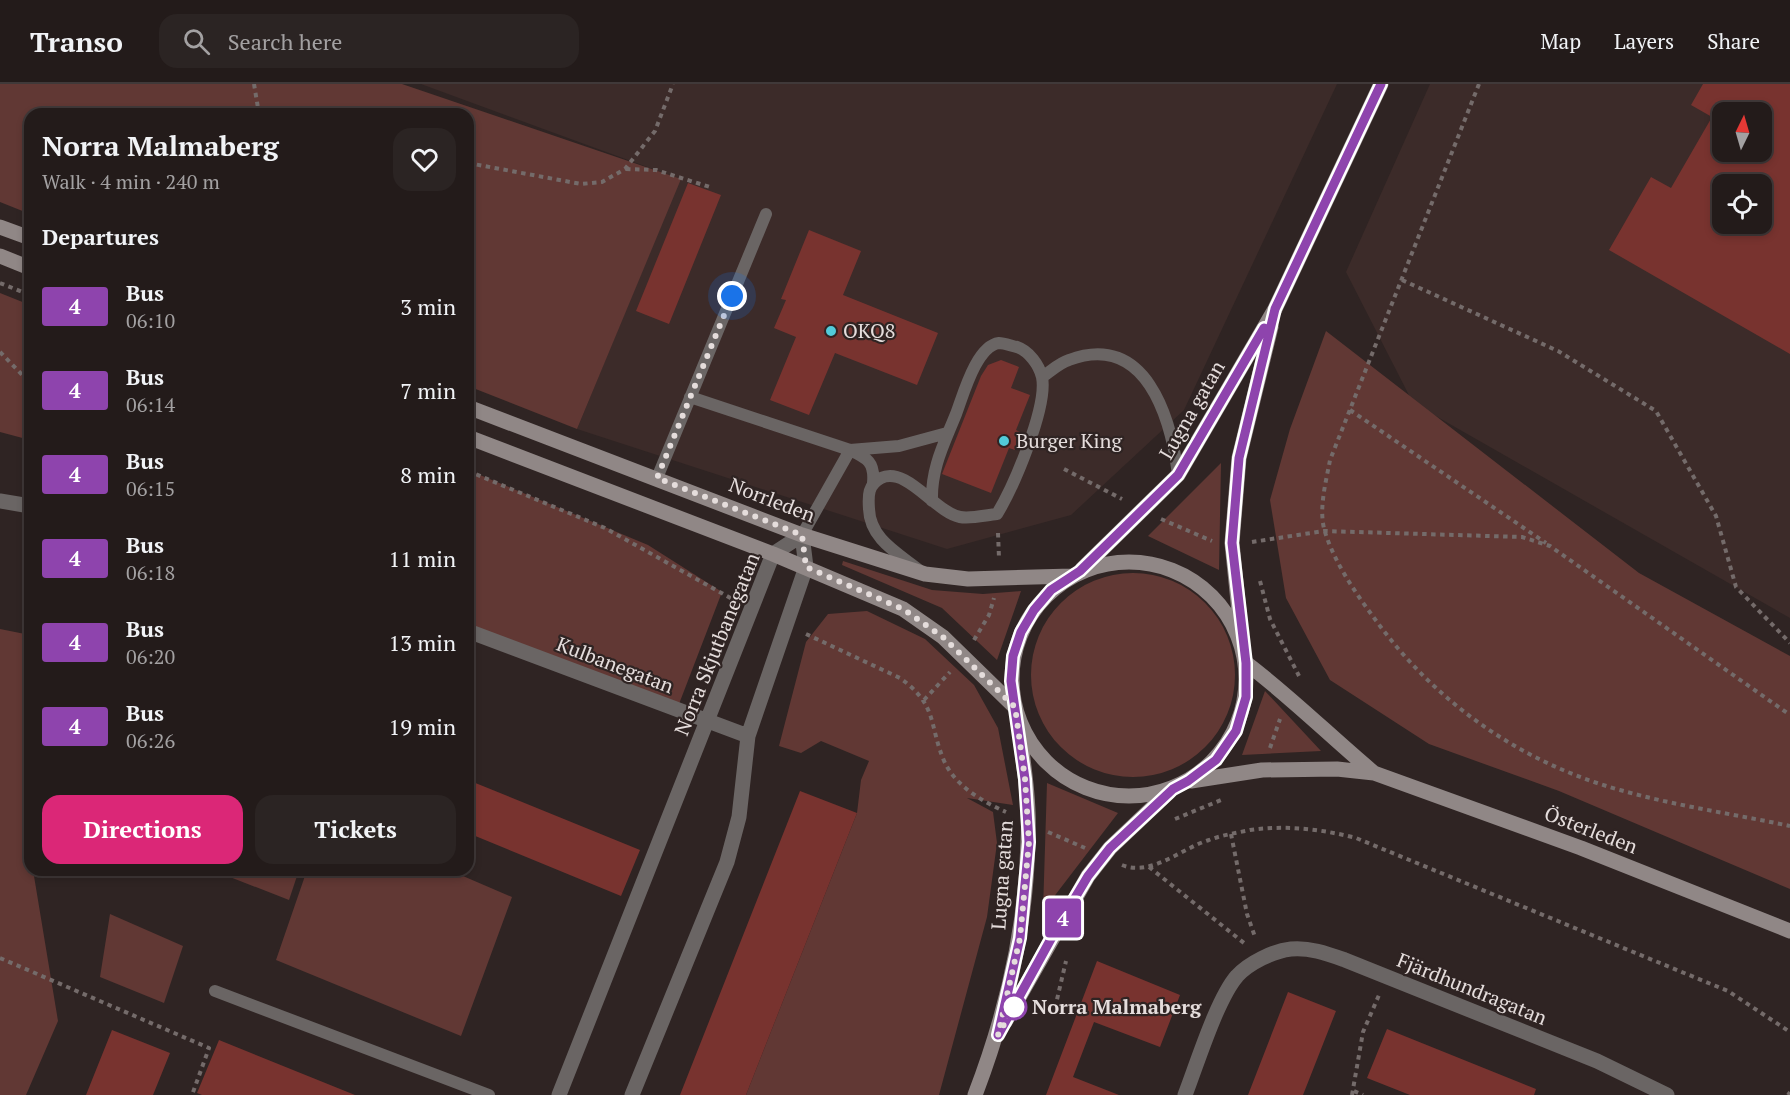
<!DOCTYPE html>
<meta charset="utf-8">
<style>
:root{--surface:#231b1a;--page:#2b2423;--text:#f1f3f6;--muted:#a3a1a2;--line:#403939;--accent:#db2777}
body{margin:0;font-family:"PT Serif",serif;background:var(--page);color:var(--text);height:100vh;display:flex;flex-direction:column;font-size:22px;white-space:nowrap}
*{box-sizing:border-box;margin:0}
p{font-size:20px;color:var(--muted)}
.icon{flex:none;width:33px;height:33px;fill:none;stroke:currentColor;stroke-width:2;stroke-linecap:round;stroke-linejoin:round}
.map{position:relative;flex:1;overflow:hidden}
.sheet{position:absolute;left:24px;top:24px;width:450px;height:768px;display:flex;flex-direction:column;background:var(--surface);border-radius:18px;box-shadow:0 3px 9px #0003,0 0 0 2px var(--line)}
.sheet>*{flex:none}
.badge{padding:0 12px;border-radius:4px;font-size:21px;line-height:39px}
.needle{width:39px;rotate:5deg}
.fabs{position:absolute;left:1712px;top:18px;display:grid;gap:12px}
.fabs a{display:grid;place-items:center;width:60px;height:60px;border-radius:12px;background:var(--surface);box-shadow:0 3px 9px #0003,0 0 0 2px var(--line);font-size:30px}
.you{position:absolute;width:30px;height:30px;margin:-15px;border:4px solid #fff;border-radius:50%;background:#1a73e8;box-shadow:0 0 0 9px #1a73e833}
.map>.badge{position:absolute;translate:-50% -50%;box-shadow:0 0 0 3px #fff}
h2{padding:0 18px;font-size:22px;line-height:54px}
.round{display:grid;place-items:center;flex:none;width:63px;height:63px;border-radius:18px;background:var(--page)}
.summary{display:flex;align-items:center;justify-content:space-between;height:102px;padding:0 18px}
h1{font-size:28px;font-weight:700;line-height:45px}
.primary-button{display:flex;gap:12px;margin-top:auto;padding:12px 18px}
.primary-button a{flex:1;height:69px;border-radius:18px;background:var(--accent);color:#fff;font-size:24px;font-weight:700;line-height:69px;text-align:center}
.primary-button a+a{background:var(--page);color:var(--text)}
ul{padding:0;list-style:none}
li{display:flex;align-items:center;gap:18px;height:84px;padding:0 18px}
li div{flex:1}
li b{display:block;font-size:22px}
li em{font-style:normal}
li .badge{min-width:66px;font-weight:700;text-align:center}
header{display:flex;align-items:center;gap:36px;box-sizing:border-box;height:84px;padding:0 30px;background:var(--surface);border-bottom:2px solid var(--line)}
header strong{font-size:28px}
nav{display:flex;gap:33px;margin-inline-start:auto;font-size:21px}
.search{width:420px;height:54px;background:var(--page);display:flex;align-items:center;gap:15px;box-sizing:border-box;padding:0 21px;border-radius:18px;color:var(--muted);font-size:22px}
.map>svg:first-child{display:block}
.built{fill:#3c2b29;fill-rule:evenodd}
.green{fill:#613834}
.building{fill:#78332f;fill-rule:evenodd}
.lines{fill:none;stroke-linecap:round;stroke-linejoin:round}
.path{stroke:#746b6a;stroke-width:4;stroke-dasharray:4.5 4.5;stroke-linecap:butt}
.lane{stroke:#6a6564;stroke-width:12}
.street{stroke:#6a6564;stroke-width:15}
.secondary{stroke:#908786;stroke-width:15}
.line-casing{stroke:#fff;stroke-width:14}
.line{stroke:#8e44ad;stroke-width:9}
.walk{stroke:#e5dddc;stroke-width:6;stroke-dasharray:0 10.8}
.poi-dot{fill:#52cbd9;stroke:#2f2423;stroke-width:2}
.stop-dot{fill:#fff;stroke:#8e44ad;stroke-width:3}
.labels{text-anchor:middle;stroke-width:4.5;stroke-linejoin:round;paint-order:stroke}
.poi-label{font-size:20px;fill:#e5dddc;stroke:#2f2423;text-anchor:start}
.street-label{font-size:20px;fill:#e5dddc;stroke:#2f2423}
.stop-label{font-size:20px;font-weight:bold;fill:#e5dddc;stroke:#2f2423;text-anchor:start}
</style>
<header>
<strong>Transo</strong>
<div class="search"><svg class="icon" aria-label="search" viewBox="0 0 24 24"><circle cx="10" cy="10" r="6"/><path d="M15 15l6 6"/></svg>Search here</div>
<nav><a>Map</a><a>Layers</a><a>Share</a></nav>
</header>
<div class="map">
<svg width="1790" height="1011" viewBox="0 0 1790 1011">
<rect width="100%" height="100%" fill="#2f2423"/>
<path class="built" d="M 421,0 L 1337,0 L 1184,326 L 1071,431 L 947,465 L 577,345 L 680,95 Z
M 1430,0 L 1790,0 L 1790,534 L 1413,319 L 1346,188 ZM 1722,28 L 1761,28 L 1761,68 L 1722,68 ZM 1722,100 L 1761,100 L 1761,140 L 1722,140 Z"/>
<path class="green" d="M 0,0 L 402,0 L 681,95 L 577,345 L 468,302 L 468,30 L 30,30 L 30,130 L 0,118 Z
M 0,209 L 30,221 L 30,356 L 0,348 Z
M 1326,247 L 1639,489 L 1790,572 L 1790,805 L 1559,707 L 1429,660 L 1330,596 L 1286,514 L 1270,416 L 1290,345 Z
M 1221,379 L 1219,486 L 1148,452 Z
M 468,386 L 648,461 L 722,508 L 679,620 L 468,542 Z
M 843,477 L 932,506 L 983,510 L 1021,507 L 997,576 L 942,524 L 842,481 Z
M1031 591a102 102 0 1 1 204 0a102 102 0 1 1-204 0Z
M 867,527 L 925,555 L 974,601 L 998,644 L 1013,721 L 967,714 L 993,728 L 997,759 L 987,833 L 939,1011 L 746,1011 L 857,729 L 861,696 L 869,677 L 821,657 L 801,669 L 779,662 L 806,558 L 828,530 Z
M 0,545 L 30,551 L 30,786 L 33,786 L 58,937 L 26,1011 L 0,1011 Z
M 1265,607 L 1321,667 L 1242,671 Z
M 1047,699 L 1118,729 L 1043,827 Z
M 212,786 L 299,786 L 289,816 Z
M 307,786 L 449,786 L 512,813 L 461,952 L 276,876 Z
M 110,830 L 183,862 L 164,919 L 100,893 Z"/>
<path class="building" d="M 1703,0 L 1790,0 L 1790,270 L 1609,166 L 1651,93 L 1671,104 L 1712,33 L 1691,21 ZM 1722,28 L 1761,28 L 1761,68 L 1722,68 ZM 1722,100 L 1761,100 L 1761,140 L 1722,140 Z
M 688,99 L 721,111 L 669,240 L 636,227 Z
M 809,146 L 861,167 L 843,211 L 938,249 L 917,301 L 835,269 L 809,331 L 770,316 L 796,253 L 774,244 L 786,216 L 781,215 Z
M 1001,276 L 1019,283 L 1011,304 L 1030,311 L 1016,346 L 1022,349 L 1015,366 L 1009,364 L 991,409 L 942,390 L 981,292 L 988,281 Z
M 468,696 L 640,766 L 621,812 L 468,749 Z
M 800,707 L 857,729 L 746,1011 L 680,1011 Z
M 1097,877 L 1180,911 L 1160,963 L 1094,938 L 1073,993 L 1119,1011 L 1046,1011 Z
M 1288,908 L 1336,927 L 1303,1011 L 1248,1011 Z
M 1387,945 L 1536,1005 L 1534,1011 L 1410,1011 L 1367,994 Z
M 112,946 L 170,969 L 153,1011 L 86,1011 Z
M 219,956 L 355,1011 L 202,1011 L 197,1009 Z"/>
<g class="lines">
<path class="path" d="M 254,0 L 259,30
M 1479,0 L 1330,376 C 1326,398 1318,426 1325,448 C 1334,477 1354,507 1372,531 C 1433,617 1519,678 1620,706 C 1676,722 1734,730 1790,742
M 468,79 L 581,100 L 602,98 L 625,85 L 655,47 L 673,0
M 626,85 L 656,86 L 713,104
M 1402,196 L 1558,267 L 1656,327 L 1716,432 L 1736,503 L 1790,559
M 0,199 L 30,211
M 0,268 L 30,299
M 1350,326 L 1546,459
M 1064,385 L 1122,415
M 468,387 L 605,444 L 734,516
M 1161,435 L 1212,457
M 998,449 L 999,474
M 1252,458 L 1324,447 L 1522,453 L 1550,462 L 1790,631
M 1260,497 L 1270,535 L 1299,592
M 806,550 L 900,594 C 939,622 928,641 945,679 C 956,702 983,718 1006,728
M 974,556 L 989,531 L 994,514
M 924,616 L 950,588
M 1270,664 L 1280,635
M 1175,735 L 1221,716
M 1048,748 L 1085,764
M 1231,750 L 1247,830 L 1255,853
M 1122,781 C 1151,793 1182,764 1209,756 C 1222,751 1236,749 1250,746 C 1286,741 1321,745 1356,754 L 1728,907 L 1790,948
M 1149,783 L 1244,859
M 0,874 L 209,964 L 192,1011
M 1055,924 L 1066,877
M 1354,1007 L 1363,1011
M 1352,1011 L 1363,948 L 1379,911
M 1788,1011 L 1790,1008"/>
<path class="lane" d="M 1042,293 C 1050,288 1059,279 1069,276 C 1146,247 1171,334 1178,391
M 690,313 L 850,366 C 867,374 875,378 873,399
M 657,394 L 766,130
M 802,451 L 850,366 L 899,362 L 947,349
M 919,486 C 898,469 870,455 869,425 C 868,411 868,401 881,394 C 907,382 935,428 960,433 C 971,435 986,431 997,430 C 1013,404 1048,323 1042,293 C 1039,281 1029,267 1017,263 C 1012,262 1004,259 999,259 C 976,262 963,312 956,330 C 944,360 931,384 932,417
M 215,907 L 489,1011"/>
<path class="street" d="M 0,417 L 30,422
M 468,547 L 748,652
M 559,1011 L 773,470 L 802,451 L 806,483 L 748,652 L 739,733 L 727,778 L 632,1011
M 1185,1011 C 1197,980 1217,915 1237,892 C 1249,879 1273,867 1291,865 C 1309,863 1328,870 1345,876 L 1597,977 L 1667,1011"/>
<path class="secondary" d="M 0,143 L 30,154
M 0,172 L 30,184
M 468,323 L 802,451 L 925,490 L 968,495 L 1072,492
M 468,353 L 773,470 L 903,525 L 943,553 L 1015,623
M1012 595a117 117 0 1 1 234 0a117 117 0 1 1-234 0Z
M 1082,485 L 1178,391 L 1275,225 L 1381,0
M 1241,547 L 1232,459 L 1239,374 L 1271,243
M 1246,579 C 1291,613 1331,653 1374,689
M 1191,697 L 1262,686 L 1337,685 L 1374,689 L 1581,764 L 1790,847
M 1005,938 L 1088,792 L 1110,764 L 1169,708
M 975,1011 C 1006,930 1026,845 1028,758 C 1030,721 1024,682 1019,645"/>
</g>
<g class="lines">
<defs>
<path id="line" d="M 1264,244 L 1178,391 L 1080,487 L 1051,506 L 1034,526 L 1021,548 L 1013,572 L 1011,597 L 1025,695 L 1029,758 L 1020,854 L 998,951 L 1057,844 L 1088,792 L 1110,764 L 1173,705 L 1188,697 L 1216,676 L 1236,647 L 1246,613 L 1246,579 L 1232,459 L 1239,374 L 1275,225 L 1381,0"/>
</defs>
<use href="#line" class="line-casing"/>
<use href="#line" class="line"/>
<path class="walk" d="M 732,212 L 657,394 L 802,451 L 806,483 L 903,525 L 943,553 L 1015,623 L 1025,695 L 1029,758 L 1020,854 L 998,951 L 1018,916 L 1014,923"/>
</g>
<g class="poi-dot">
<circle cx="831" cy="247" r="6"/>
<circle cx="1004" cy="357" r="6"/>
</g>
<circle class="stop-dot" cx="1014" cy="923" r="12"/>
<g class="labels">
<g class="poi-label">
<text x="843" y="254">OKQ8</text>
<text x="1016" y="364">Burger King</text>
</g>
<g class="street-label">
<text transform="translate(1192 326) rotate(-60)" y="7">Lugna gatan</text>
<text transform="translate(772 416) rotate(21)" y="7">Norrleden</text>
<text transform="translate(717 560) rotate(-68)" y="7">Norra Skjutbanegatan</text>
<text transform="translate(615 581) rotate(21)" y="7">Kulbanegatan</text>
<text transform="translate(1591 746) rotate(21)" y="7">Österleden</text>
<text transform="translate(1002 791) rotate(-86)" y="7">Lugna gatan</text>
<text transform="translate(1472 905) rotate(22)" y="7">Fjärdhundragatan</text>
</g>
<g class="stop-label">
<text x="1032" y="930">Norra Malmaberg</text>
</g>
</g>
</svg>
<div class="fabs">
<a><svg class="needle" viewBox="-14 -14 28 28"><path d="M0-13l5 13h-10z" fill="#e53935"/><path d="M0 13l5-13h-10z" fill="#a3a1a2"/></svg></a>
<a><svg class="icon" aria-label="locate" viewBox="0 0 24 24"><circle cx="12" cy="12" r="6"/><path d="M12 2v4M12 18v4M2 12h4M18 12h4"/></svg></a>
</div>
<div class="you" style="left:732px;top:212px"></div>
<b class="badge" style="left:1063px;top:834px;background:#8e44ad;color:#fff">4</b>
<section class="sheet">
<div class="summary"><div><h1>Norra Malmaberg</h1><p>Walk · 4 min · 240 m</p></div><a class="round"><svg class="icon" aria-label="heart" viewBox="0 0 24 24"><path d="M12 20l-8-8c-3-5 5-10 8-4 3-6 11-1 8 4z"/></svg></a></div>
<h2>Departures</h2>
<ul>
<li><span class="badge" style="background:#8e44ad;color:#fff">4</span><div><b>Bus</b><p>06:10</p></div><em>3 min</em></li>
<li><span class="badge" style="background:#8e44ad;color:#fff">4</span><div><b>Bus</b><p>06:14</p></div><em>7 min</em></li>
<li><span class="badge" style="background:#8e44ad;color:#fff">4</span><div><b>Bus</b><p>06:15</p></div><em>8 min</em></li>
<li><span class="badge" style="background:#8e44ad;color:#fff">4</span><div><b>Bus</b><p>06:18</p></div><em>11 min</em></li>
<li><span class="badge" style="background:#8e44ad;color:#fff">4</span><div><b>Bus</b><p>06:20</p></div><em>13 min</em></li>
<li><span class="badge" style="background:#8e44ad;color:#fff">4</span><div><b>Bus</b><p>06:26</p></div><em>19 min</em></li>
</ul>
<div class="primary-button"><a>Directions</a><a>Tickets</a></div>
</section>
</div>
